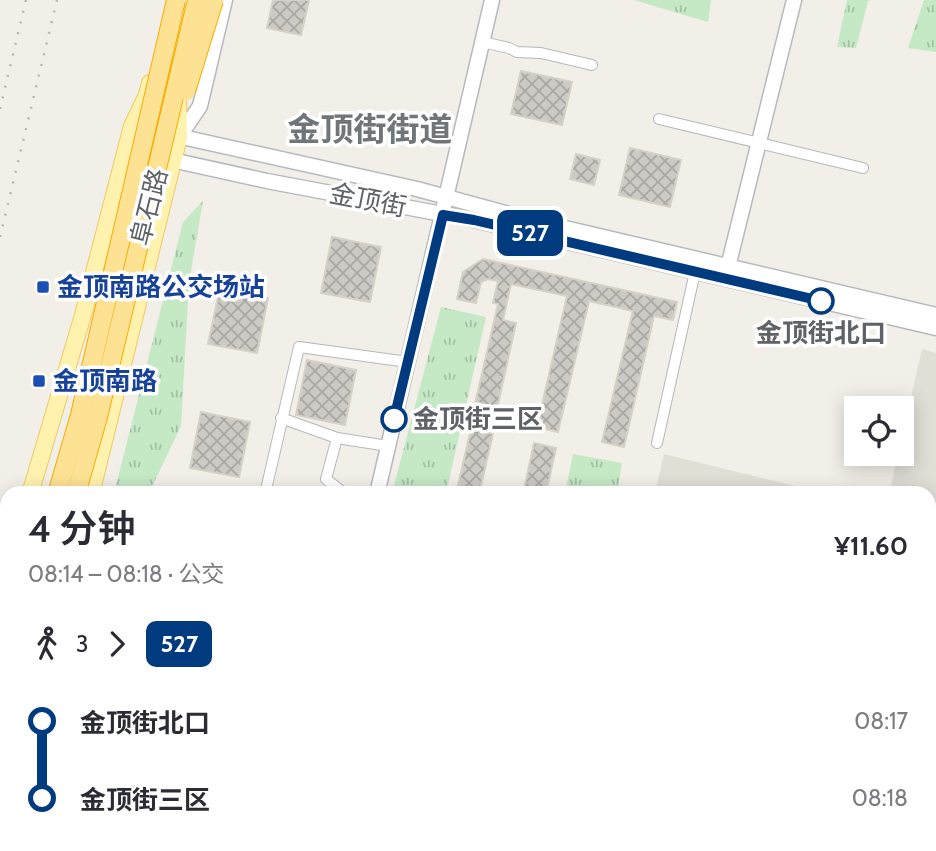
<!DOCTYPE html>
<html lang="zh">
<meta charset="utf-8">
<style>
:root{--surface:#fff;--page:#f2f2f3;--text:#2b2b33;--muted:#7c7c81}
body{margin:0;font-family:Cabin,"Noto Sans SC",sans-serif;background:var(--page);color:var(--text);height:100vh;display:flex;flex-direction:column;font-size:26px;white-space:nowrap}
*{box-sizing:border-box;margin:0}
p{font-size:23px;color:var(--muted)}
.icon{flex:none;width:38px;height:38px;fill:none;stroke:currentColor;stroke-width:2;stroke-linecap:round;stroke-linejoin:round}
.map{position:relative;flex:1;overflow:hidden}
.side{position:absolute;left:0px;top:486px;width:936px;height:366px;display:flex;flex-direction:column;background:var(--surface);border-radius:21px 21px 0 0;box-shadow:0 4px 18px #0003}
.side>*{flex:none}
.badge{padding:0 14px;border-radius:10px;font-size:24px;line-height:46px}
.controls{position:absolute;left:844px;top:396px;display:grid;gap:14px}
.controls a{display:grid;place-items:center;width:70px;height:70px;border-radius:0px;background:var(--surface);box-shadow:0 4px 18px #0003;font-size:35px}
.map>.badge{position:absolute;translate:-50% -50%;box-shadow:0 0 0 4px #fff}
.legs{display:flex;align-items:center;gap:10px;height:77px;padding:0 28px;font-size:23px}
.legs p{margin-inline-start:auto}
.overview{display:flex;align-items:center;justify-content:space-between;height:119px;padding:0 28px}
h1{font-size:38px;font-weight:600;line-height:52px}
ul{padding:0 28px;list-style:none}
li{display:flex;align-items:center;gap:24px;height:77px;font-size:26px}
li i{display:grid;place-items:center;width:10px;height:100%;margin:0 9px;background:currentColor}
li i::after{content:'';width:18px;height:18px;margin:-9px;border:5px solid;border-radius:50%;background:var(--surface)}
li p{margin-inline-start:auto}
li:first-child i{background:linear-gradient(#0000 50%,currentColor 0)}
li:last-child i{background:linear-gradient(currentColor 50%,#0000 0)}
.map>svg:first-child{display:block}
.education{fill:#e1ded6}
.park{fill:url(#park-tufts)}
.pitch{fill:#c5e8c5}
.building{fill:url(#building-cross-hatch);stroke:#d6d1c6;stroke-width:2}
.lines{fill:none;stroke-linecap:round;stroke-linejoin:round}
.street-casing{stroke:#b5b8bc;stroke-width:12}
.secondary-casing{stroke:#b6babf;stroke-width:17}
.primary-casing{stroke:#f2c960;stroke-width:18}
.highway-casing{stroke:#f9ab00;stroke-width:20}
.street{stroke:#fff;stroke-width:10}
.secondary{stroke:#fff;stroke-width:14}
.primary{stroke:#fff2af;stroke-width:16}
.highway{stroke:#fde293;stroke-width:18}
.rail{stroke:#b6b7b8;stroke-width:2.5;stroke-dasharray:2 9;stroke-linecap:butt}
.highway-bridge-casing{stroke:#f9ab00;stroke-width:20;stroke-linecap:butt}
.highway-bridge{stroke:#fde293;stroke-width:18}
.line-1-casing{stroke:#fff;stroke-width:16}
.line-1{stroke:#003b80;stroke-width:10}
.transit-dot{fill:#1a4fb4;stroke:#fff;stroke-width:2.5}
.stop-1-dot{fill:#fff;stroke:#003b80;stroke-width:3.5}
.labels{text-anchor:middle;stroke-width:7;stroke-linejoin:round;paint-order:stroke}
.street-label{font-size:26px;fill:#5f6368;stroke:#fff}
.transit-label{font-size:26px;font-weight:bold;fill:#164399;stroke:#fff;text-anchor:start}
.stop-label{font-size:26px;font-weight:bold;fill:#5f6368;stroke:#fff}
.district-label{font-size:33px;font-weight:bold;fill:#70757a;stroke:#fff}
</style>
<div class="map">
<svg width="936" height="851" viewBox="0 0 936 851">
<defs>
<pattern id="park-tufts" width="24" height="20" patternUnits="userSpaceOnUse" patternTransform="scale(1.75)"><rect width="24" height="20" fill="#c5e8c5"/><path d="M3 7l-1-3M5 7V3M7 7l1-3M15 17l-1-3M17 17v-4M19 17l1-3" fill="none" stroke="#a3c0a4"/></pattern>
<pattern id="building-cross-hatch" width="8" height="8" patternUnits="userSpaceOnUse" patternTransform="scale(1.75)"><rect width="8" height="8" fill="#cccac5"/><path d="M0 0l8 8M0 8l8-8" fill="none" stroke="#a9a8a4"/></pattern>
</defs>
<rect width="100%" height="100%" fill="#f1efe8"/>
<path class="education" d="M 922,349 L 936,353 L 936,712 L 929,710 L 929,494 L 889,494 L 898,453 L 901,453 L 901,441 Z
M 664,454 L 824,493 L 655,494 Z"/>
<path class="park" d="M 634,0 L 711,0 L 708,22 Z
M 847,0 L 871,0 L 868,1 L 856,48 L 837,47 Z
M 924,0 L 936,0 L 936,52 L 908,48 Z
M 203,201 L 189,282 L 181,426 L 149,493 L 114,493 L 183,222 Z
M 441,307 L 486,317 L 446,493 L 392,493 Z
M 573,454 L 622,463 L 617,493 L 565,493 Z
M 6,662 L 7,774 L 1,809 L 0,851 L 0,669 Z
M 215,845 L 300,845 L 300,851 L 214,851 Z
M 347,845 L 531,845 L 530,851 L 348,851 Z"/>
<path class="pitch" d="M 929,523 L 936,526 L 936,641 L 929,639 Z"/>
<path class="building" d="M 273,0 L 309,0 L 301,35 L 267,28 Z
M 521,71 L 572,82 L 562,125 L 511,114 Z
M 630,148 L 681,160 L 670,207 L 619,195 Z
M 576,154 L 600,160 L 594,185 L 570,179 Z
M 332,237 L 381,247 L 370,302 L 321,293 Z
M 483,259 L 677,302 L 673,320 L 654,316 L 624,447 L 602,442 L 633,311 L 589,301 L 558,432 L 537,427 L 567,296 L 511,284 L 503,320 L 516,323 L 495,418 L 473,413 L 498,304 L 493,303 L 498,281 L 488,279 L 481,282 L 476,303 L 457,299 L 463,272 Z
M 220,288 L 268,298 L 257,353 L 208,344 Z
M 307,360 L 356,370 L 345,425 L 296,415 Z
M 201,412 L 250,422 L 239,477 L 190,468 Z
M 471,429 L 493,434 L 479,494 L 456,494 Z
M 534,443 L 556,448 L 546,494 L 523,494 Z"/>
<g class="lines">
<defs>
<path id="street" d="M 482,42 L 509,48 L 517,52 L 541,53 L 592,65
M 659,119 L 863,168
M 281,418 L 337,438
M 657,443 L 695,272
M 265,494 L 299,347 L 408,362
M 341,494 L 341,491 L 326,479 L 337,438 L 388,446
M 929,725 L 936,727
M 929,815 L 936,815
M 720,851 L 751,847"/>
<path id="secondary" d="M 137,127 L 417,189 L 531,220 L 936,315
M 179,137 L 200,106 L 225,0
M 131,151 L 267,181 L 474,220 L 936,328
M 728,267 L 794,0
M 377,494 L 492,0
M 0,527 L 7,528
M 0,551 L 7,551
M 56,845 L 56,851
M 71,845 L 71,851
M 324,845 L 325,851"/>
<path id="primary" d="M 30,494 L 83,315 L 132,126 L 147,95 L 150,83
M 91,494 L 179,137 L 178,97"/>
<path id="highway" d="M 0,607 L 7,595
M 0,642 L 7,633"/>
</defs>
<use href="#street" class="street-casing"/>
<use href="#secondary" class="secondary-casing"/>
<use href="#primary" class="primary-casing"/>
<use href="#highway" class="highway-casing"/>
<use href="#street" class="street"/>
<use href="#secondary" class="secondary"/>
<use href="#primary" class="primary"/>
<use href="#highway" class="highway"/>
<path class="rail" d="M 0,109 L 26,0
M 0,237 L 57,0"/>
<defs>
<path id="highway-bridge" d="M 186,91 L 214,0
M 57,494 L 80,415 L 176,0
M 76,494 L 98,417 L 197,0"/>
</defs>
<use href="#highway-bridge" class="highway-bridge-casing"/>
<use href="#highway-bridge" class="highway-bridge"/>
</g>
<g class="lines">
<defs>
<path id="line-1" d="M 394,419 L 443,215 L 474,220 L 821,301"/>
</defs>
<use href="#line-1" class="line-1-casing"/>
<use href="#line-1" class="line-1"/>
</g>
<g class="transit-dot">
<rect x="36" y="280" width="14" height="14" rx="3.5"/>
<rect x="32" y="374" width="14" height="14" rx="3.5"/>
</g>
<g class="stop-1-dot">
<circle cx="821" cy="301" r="12"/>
<circle cx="394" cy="419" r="12"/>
</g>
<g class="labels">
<g class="street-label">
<text transform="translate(368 200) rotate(11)" y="9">金顶街</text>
<text transform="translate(149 207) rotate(-76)" y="9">阜石路</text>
</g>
<g class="transit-label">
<text x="57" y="296">金顶南路公交场站</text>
<text x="53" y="390">金顶南路</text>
</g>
<g class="stop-label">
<text x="821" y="342">金顶街北口</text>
<text x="413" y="428" text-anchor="start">金顶街三区</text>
</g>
<g class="district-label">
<text x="370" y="141">金顶街街道</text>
</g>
</g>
</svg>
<div class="controls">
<a><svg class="icon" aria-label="locate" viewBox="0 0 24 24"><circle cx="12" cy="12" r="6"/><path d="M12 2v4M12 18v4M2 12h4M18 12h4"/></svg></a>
</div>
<b class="badge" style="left:530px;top:233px;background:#003b80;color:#fff">527</b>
<section class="side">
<div class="overview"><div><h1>4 分钟</h1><p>08:14 – 08:18 · 公交</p></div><b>¥11.60</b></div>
<div class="legs"><svg class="icon" aria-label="walk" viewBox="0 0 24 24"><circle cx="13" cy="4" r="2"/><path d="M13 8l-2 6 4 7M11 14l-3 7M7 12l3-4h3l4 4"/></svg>3<svg class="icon" aria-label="forward" viewBox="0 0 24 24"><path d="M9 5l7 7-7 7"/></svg><b class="badge" style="background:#003b80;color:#fff">527</b></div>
<ul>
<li><i style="color:#003b80"></i><b>金顶街北口</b><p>08:17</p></li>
<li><i style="color:#003b80"></i><b>金顶街三区</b><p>08:18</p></li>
</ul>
</section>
</div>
